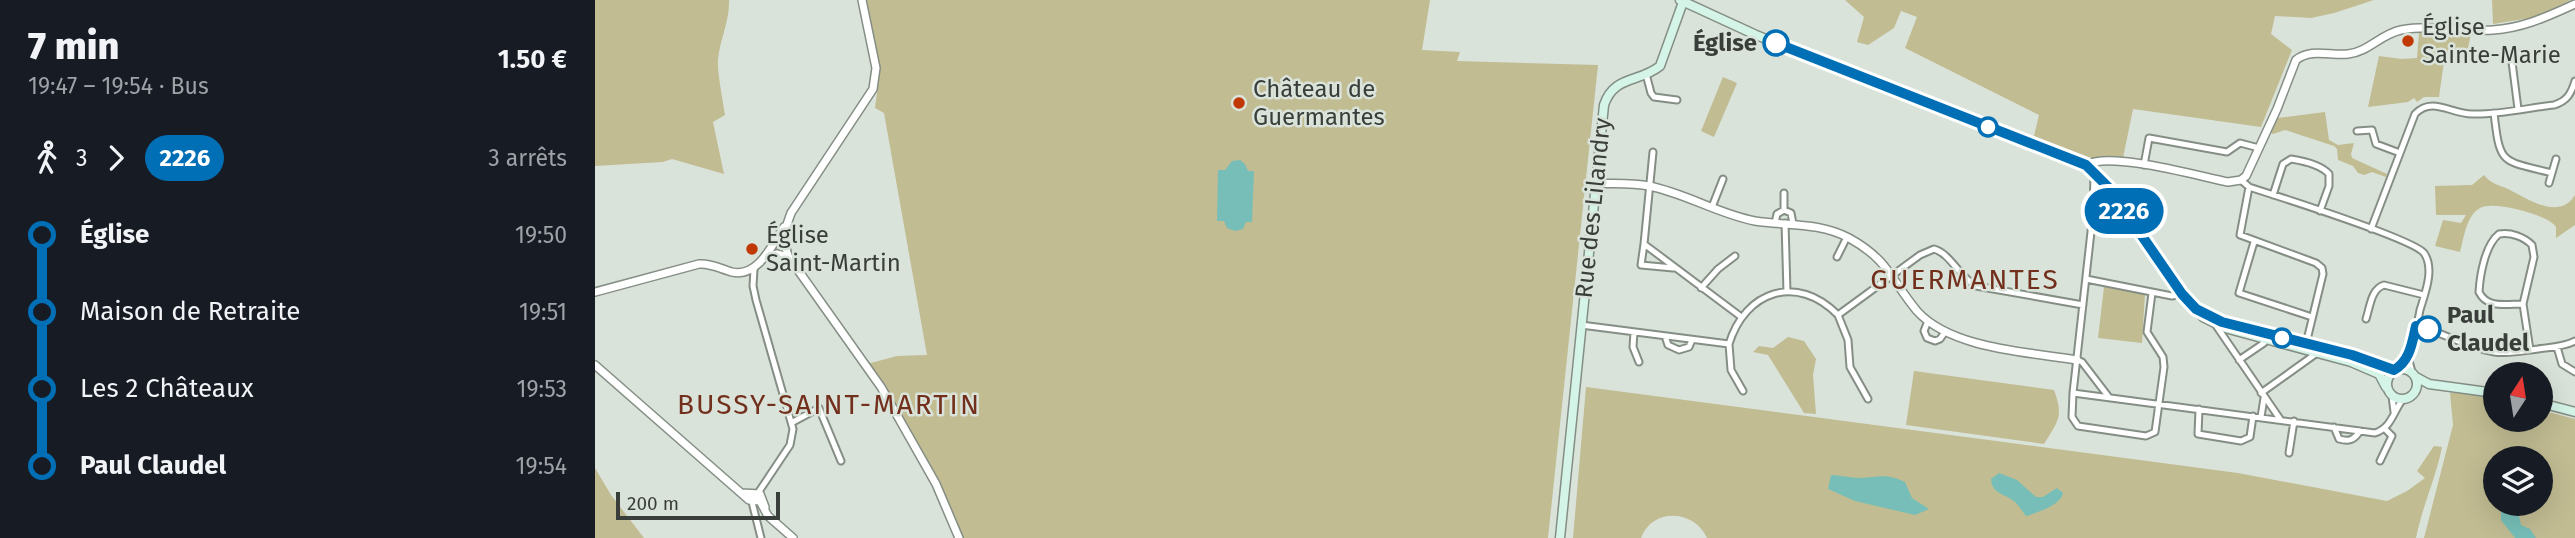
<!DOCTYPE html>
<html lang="fr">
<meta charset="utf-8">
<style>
:root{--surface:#171b24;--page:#20242c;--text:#f1f3f6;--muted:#9ea1a6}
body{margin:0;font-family:"Fira Sans",sans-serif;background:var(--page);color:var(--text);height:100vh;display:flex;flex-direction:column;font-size:26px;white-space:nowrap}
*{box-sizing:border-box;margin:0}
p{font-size:23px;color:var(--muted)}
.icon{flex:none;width:38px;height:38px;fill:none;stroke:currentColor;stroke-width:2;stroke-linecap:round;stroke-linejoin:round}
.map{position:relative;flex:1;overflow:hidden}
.drawer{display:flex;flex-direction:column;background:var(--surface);width:595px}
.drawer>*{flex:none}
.badge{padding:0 14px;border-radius:23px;font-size:24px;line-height:46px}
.needle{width:46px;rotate:12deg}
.tools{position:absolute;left:1888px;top:362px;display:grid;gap:14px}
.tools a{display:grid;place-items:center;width:70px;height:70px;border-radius:50%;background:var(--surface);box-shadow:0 7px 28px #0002;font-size:35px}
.scale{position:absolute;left:21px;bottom:18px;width:164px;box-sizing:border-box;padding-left:7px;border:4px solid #3a3e3a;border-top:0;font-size:19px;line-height:24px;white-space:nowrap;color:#3a3e3a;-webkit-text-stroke:5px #dae3da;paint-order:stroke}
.map>.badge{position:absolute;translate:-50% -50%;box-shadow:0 0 0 4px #fff}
.legs{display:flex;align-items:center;gap:10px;height:77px;padding:0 28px;font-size:23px}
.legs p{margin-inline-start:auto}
.overview{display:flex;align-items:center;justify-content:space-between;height:119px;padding:0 28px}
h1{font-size:38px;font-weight:800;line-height:52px}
ul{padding:0 28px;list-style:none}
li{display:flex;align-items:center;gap:24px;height:77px;font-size:26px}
li i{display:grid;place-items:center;width:10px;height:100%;margin:0 9px;background:currentColor}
li i::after{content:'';width:18px;height:18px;margin:-9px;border:5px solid;border-radius:50%;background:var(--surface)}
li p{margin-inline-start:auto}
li:first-child i{background:linear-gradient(#0000 50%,currentColor 0)}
li:last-child i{background:linear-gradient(currentColor 50%,#0000 0)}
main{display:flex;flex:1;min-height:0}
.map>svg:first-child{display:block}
.green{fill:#c1bc92;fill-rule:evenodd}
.water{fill:#77beb8}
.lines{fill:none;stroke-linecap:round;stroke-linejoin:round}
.minor-casing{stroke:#858e85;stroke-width:9}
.tertiary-casing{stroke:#858e85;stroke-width:10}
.secondary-casing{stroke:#858e85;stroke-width:11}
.minor{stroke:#fff;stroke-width:5}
.tertiary{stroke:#fff;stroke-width:7}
.secondary{stroke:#d4f4e8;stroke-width:8}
.line-1-casing{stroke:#fff;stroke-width:16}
.line-1{stroke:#006fb6;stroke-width:10}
.poi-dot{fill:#c03803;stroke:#dae3da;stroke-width:2.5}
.stop-1-dot{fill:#fff;stroke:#006fb6;stroke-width:3.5}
.labels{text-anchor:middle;stroke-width:5;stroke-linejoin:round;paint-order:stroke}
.poi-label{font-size:24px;fill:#3a3e3a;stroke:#dae3da;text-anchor:start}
.stop-label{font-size:24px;font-weight:bold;fill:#3a3e3a;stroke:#dae3da;text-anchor:end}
.street-label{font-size:24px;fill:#3a3e3a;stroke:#dae3da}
.quarter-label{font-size:28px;letter-spacing:2px;fill:#722f1c;stroke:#dae3da}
</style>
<main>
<section class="drawer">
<div class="overview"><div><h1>7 min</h1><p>19:47 – 19:54 · Bus</p></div><b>1.50 €</b></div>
<div class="legs"><svg class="icon" aria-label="walk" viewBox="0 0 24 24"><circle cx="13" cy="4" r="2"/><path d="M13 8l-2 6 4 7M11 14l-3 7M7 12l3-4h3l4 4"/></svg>3<svg class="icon" aria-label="forward" viewBox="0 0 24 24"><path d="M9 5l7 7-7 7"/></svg><b class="badge" style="background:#006fb6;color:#fff">2226</b><p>3 arrêts</p></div>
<ul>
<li><i style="color:#006fb6"></i><b>Église</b><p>19:50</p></li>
<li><i style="color:#006fb6"></i><span>Maison de Retraite</span><p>19:51</p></li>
<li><i style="color:#006fb6"></i><span>Les 2 Châteaux</span><p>19:53</p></li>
<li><i style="color:#006fb6"></i><b>Paul Claudel</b><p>19:54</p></li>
</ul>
</section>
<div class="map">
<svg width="1980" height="538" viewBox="0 0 1980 538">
<rect width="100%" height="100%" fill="#dae3da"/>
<path class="green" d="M 0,0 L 134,0 C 135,20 125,39 123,60 C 122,71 128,101 130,115 L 118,122 L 129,174 L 77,159 L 68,162 L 0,166 Z
M 270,0 L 835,0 L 827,50 L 865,52 L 862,61 L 1003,65 L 953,538 L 367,538 L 272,364 L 302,356 L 332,355 L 289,113 L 280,108 L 284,78 Z
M 1250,0 L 1779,0 L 1739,13 L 1716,18 L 1680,16 L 1676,34 L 1697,50 L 1666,127 L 1538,109 L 1528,158 L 1499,159 L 1439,136 L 1444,115 L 1310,48 L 1322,17 L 1306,11 L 1299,28 L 1273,45 L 1262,42 L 1269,17 Z
M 1897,0 L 1976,0 L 1942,17 L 1898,24 Z
M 1824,33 L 1876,34 L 1871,57 L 1850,54 L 1844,97 L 1829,97 L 1822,102 L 1819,98 L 1813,102 L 1773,107 L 1784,56 L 1807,59 L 1822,58 Z
M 1128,77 L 1142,83 L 1119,137 L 1106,131 Z
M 1730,112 L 1734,140 L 1743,145 L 1759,143 L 1756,154 L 1757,158 L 1792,174 L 1791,177 L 1777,172 L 1769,175 L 1763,173 L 1758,166 L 1743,160 L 1742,149 L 1739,146 L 1690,130 L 1678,134 L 1675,132 L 1682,118 Z
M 1889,175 C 1896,184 1904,185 1913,189 C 1933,199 1964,221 1980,195 L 1980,225 L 1961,238 L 1961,227 C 1954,215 1898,200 1885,208 C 1871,216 1869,238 1865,252 L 1840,246 L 1848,220 L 1866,223 L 1871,215 L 1841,215 L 1840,186 L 1877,185 Z
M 1509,287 L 1550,294 L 1547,343 L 1503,338 Z
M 1193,337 L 1209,341 L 1221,359 L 1218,375 L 1221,414 L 1209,413 L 1173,355 L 1158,352 L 1164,346 L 1178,348 Z
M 1319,371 L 1459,390 C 1469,417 1463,421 1449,444 L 1311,425 Z
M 991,387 L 1643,473 L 1792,501 L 1812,491 L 1830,478 L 1822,471 L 1839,446 L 1847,447 C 1841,478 1827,507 1821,538 L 1112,538 C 1099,509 1057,508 1046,538 L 978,538 Z
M 1855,393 L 1882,393 L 1900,398 L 1900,420 L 1946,420 L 1946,410 L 1980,419 L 1980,538 L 1829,538 L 1858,425 ZM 1900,458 L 1946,458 L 1946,504 L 1900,504 Z
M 0,468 L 16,495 L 49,538 L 0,538 Z"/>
<path class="water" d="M 645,160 L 650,164 L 653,171 L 659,171 L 657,222 L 651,222 L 648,229 L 640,231 L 632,228 L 629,221 L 622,221 L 623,170 L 630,170 L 637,161 Z
M 1404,473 L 1422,480 L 1441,497 L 1448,497 L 1462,488 L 1468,493 C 1465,506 1443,512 1431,516 C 1428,512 1424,506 1420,502 C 1410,493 1397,495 1396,479 Z
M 1236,475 C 1246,475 1254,478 1265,478 C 1285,477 1291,473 1310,482 L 1317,498 L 1334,509 L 1320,515 L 1260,501 L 1233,489 Z
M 1906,504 L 1925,504 L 1924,516 L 1926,525 L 1935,529 L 1941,538 L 1920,538 L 1906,520 Z"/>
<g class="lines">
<defs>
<path id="minor" d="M 1051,74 L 1056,93 L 1059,97 L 1082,100
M 1923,109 L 1916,54 L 1930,53
M 1899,113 C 1905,166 1906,160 1957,173
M 1762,131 L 1777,130 L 1781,144 L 1805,153
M 1058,152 L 1049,244 L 1145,316
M 1549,165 L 1554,138 L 1632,152 L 1645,143 L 1664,148
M 1499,174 L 1498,214 L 1478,393 L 1477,417 L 1483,426 L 1551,436 L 1560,432 L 1569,367 L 1568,357 L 1552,332 L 1557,293
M 1646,180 L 1654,187 C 1679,195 1818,239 1829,253 C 1840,269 1830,293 1825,310 C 1821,329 1819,356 1803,369
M 1954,183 L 1961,159
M 1654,187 L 1645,235 L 1721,263 L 1727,268 L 1728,274 L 1711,344
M 1189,193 L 1189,210
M 1678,195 L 1688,164 L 1696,159 C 1709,161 1726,165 1734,174 L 1734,186 L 1725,211
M 1117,207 L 1128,179
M 1180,223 L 1182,214 L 1189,210 L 1196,213 L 1198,224
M 1190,223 L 1192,292
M 1776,229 L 1820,114 C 1837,96 1856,114 1877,114 C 1904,115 1932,108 1959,105 C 1972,101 1976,94 1980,81
M 1659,242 L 1644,293 L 1717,317
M 1049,244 L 1046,265 L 1078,268
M 170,255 L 182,253 L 193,256
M 1242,257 L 1252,237
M 159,269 L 158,286 L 161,300 L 198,429 L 195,445 L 157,502 L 166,538
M 1491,279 L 1577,296 L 1587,294
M 1106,288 L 1123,269 L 1140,256
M 1928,304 C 1912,304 1892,309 1884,292 C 1885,275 1890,245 1904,234 C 1916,232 1929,237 1937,245 L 1939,257 L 1928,304 L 1935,350
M 1243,315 L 1253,340 L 1255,367 L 1273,399
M 1771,319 C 1775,307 1776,289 1789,285 L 1829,295
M 1333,321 L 1329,331 L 1332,338 L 1340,341 L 1345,339 L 1350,332
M 1620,324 L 1685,419
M 986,325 L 1134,344 C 1150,291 1202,273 1243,315 L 1325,255 L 1339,249 C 1356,254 1364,277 1381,286 L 1488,305
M 1821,326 C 1848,332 1872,348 1899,352 C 1914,354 1928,351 1943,349 C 1955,347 1969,347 1980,341
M 1039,332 L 1038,347 L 1044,362
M 1070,336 L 1073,345 L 1084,350 L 1094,347 L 1097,340
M 1134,344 L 1136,370 L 1148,391
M 1962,347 L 1967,364 L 1980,372
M 1813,357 L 1817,372
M 1482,360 L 1487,362 L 1513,396
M 1644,360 L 1669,343 L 1671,339
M 1478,393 L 1780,433 C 1797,427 1798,412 1808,399
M 1666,393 L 1722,353
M 1797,396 L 1799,412
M 1604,409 L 1603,434 L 1646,441 L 1655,437 L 1658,416
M 1666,417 L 1669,398
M 198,422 L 224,408 L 246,461
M 1739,427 L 1744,439 C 1754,442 1759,440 1765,431
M 1694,453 L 1699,421
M 1785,461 L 1797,436 L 1790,429"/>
<path id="tertiary" d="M 267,0 L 281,68 L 278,89 L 196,213 L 188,236 L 193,256 L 286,387 L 341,484 L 364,538
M 1491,165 C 1515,151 1603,176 1633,182 L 1646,180 L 1651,176 L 1682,109 L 1701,60 C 1716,48 1735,56 1753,54 C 1773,52 1786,34 1806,30 C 1836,24 1868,32 1898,30 C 1929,28 1953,16 1980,4
M 1000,183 C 1018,184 1037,183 1054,186 C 1090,193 1123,214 1160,221 C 1192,226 1224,222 1254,238 C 1294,260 1296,280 1322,311 C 1356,349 1434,352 1482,360
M 0,292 L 104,264 C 116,263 126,269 137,272 C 163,278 177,245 189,227
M 0,365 L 154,500 L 165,501 L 173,516 L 198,538
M 147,493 L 165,494 L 170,507"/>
<path id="secondary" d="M 1085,0 L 1161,35 L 1491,165 L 1514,189 L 1571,272 L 1608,317 L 1630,328 L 1756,362 L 1784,374 L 1791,387
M 1640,326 L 1757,355 L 1799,370
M1792 384a15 15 0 1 1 30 0a15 15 0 1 1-30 0Z
M 1821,377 L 1834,384 L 1900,393
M 1946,403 L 1980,412
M 965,538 L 1009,105 C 1019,75 1044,83 1065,66 L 1088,2"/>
</defs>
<use href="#minor" class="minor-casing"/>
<use href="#tertiary" class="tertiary-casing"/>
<use href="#secondary" class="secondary-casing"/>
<use href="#minor" class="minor"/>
<use href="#tertiary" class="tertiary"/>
<use href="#secondary" class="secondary"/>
</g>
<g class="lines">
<defs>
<path id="line-1" d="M 1181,43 L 1491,165 L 1514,188 L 1587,294 L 1601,309 L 1627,322 L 1757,355 L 1799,370 C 1815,361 1817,343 1821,326 L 1833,329"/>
</defs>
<use href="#line-1" class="line-1-casing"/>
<use href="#line-1" class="line-1"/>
</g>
<g class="poi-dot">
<circle cx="1813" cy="41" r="7"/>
<circle cx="644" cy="103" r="7"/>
<circle cx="157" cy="249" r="7"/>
</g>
<g class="stop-1-dot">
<circle cx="1181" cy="43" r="12"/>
<circle cx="1393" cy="127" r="9"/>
<circle cx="1833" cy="329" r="12"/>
<circle cx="1687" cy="338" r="9"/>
</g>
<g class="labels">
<g class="poi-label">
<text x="1827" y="35">Église<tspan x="1827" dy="28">Sainte-Marie</tspan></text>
<text x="658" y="97">Château de<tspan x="658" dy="28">Guermantes</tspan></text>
<text x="171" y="243">Église<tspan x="171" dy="28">Saint-Martin</tspan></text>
</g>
<g class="stop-label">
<text x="1162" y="51">Église</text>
<text x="1852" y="323" text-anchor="start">Paul<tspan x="1852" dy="28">Claudel</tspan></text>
</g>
<g class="street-label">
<text transform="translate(998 208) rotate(-84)" y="8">Rue des Lilandry</text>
</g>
<g class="quarter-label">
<text x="1370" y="289">GUERMANTES</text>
<text x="234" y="414">BUSSY-SAINT-MARTIN</text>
</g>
</g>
</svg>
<div class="tools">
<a><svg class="needle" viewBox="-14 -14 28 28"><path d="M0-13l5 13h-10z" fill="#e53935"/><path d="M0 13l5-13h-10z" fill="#9ea1a6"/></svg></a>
<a><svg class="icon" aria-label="layers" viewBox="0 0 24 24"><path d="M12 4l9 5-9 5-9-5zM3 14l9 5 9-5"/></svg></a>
</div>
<div class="scale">200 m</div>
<b class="badge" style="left:1529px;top:211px;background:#006fb6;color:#fff">2226</b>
</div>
</main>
